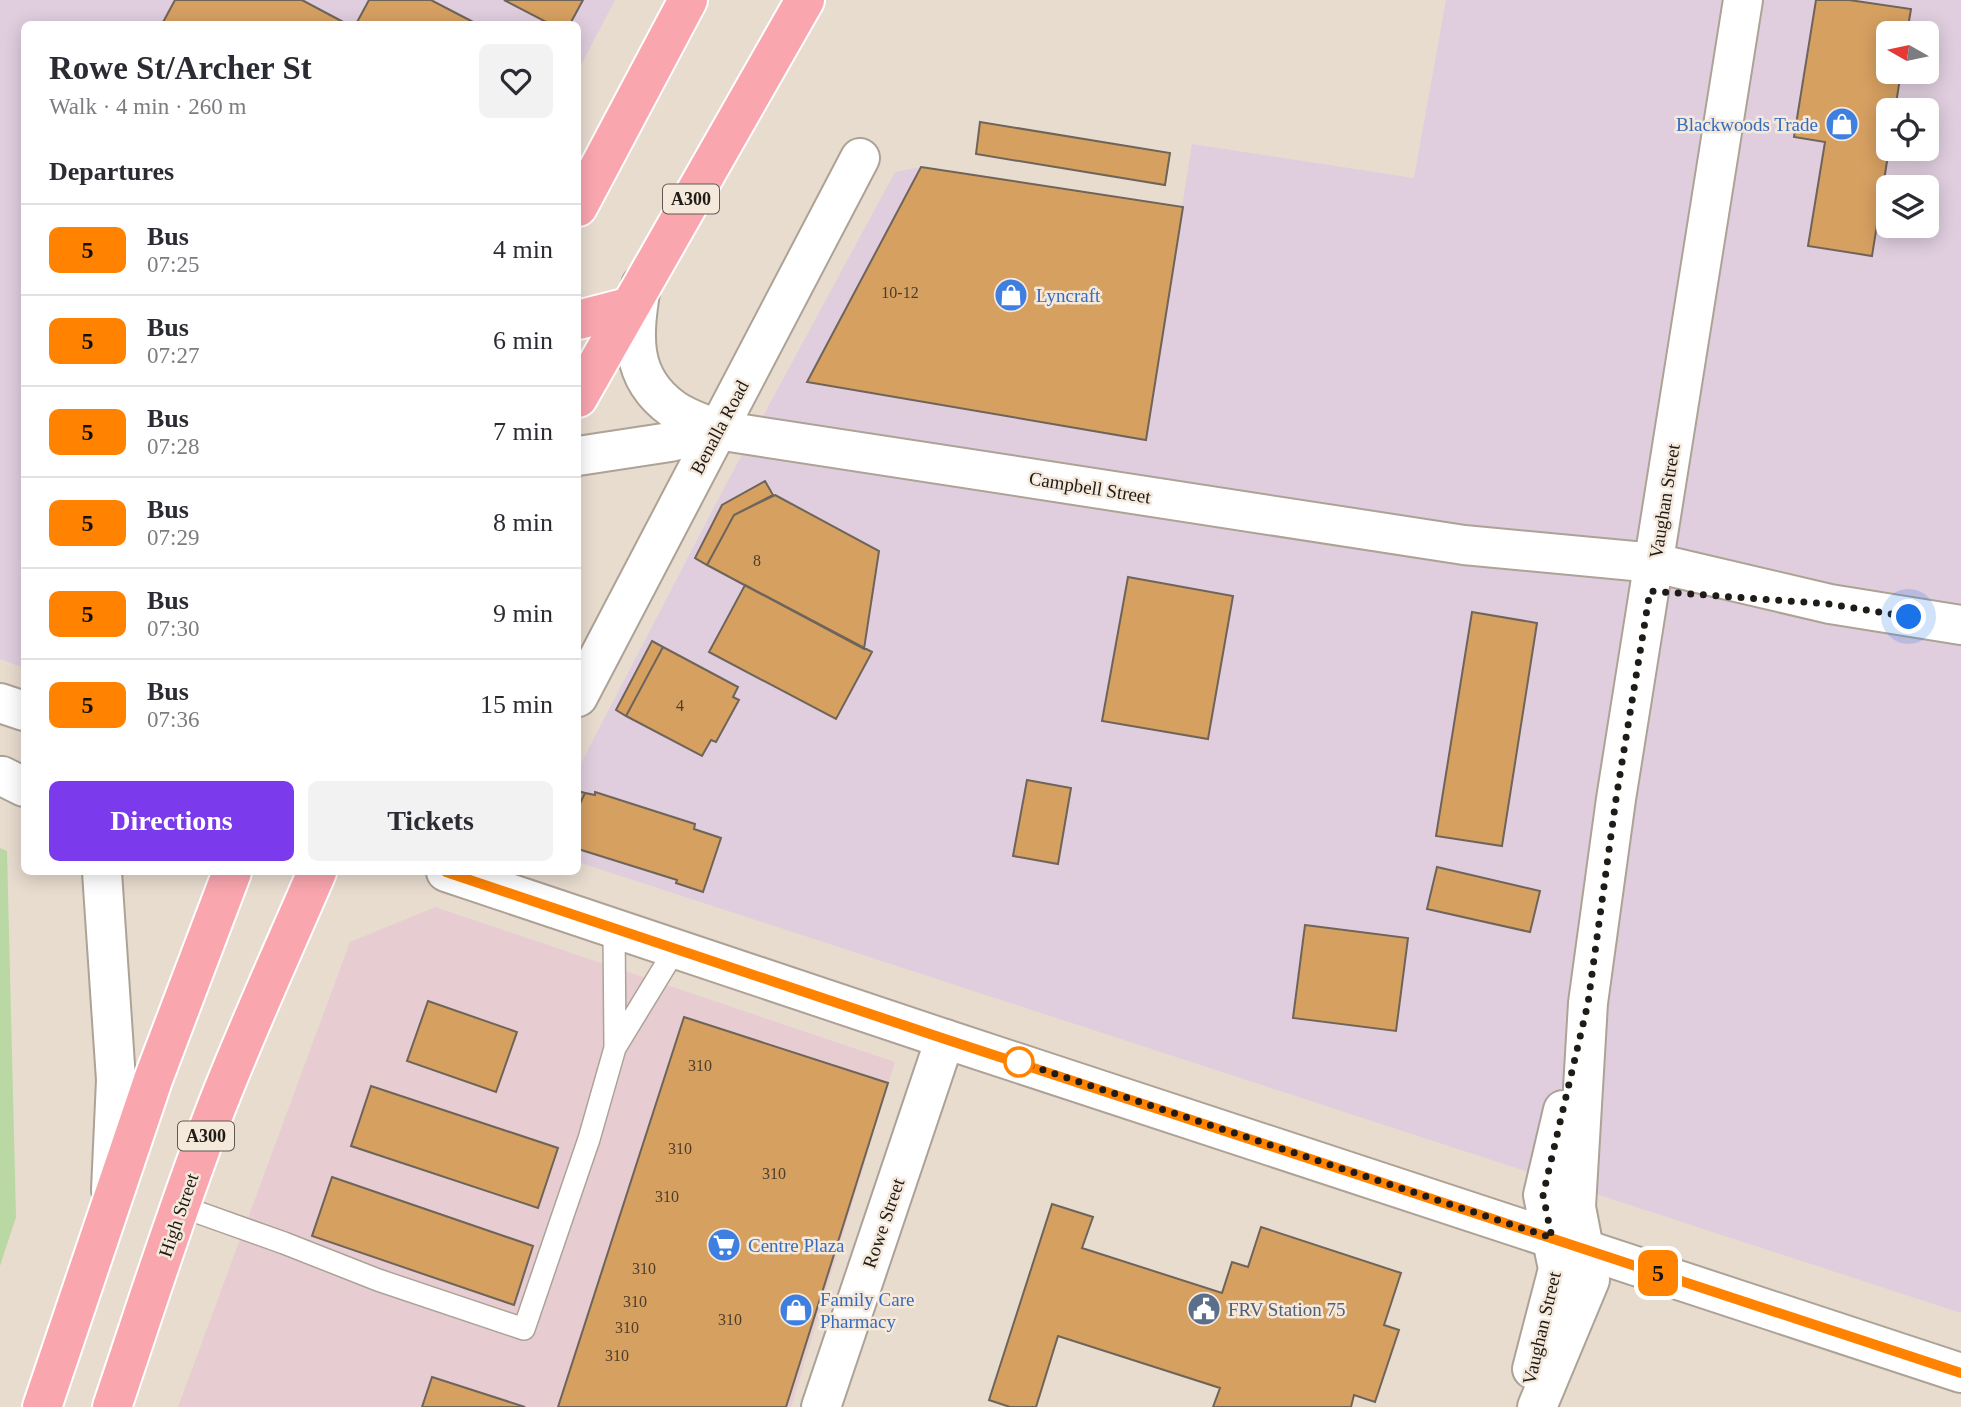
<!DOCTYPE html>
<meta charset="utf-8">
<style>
:root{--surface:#fff;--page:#f2f2f3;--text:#2b2b33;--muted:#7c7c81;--line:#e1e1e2;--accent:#7c3aed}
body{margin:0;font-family:Georgia,serif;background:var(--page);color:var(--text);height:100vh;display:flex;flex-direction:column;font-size:26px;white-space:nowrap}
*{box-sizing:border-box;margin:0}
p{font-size:23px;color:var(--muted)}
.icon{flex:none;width:38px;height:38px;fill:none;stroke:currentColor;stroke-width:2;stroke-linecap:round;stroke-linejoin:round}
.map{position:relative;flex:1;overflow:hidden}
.details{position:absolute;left:21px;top:21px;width:560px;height:854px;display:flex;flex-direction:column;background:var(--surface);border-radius:10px;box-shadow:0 4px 18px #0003}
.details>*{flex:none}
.badge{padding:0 14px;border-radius:10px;font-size:24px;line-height:46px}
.needle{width:46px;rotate:279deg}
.fabs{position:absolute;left:1876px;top:21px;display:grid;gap:14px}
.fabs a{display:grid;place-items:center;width:63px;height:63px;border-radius:10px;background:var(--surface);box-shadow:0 4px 18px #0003;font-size:35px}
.you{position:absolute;width:35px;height:35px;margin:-18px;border:5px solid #fff;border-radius:50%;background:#1a73e8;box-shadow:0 0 0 10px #1a73e833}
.map>.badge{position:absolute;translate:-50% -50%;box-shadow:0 0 0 4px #fff}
h2{padding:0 28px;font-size:26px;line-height:63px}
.round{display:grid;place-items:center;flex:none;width:74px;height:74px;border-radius:10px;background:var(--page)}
.headline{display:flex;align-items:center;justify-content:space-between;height:119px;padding:0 28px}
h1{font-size:33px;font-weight:700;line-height:52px}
.primary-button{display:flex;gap:14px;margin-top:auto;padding:14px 28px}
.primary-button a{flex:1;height:80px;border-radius:10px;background:var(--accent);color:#fff;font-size:28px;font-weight:700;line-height:80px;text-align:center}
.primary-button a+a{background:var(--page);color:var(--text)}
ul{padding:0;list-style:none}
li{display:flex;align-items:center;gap:21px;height:91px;padding:0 28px;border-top:2px solid var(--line)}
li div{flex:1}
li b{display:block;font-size:26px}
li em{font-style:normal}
li .badge{min-width:77px;font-weight:700;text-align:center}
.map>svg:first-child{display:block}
.commercial{fill:#e7cdd1}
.industrial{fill:#e0cede;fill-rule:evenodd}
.green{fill:#b9d8a3}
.building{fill:#d6a061;stroke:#6e6459;stroke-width:2}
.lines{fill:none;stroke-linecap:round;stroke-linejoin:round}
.lane-casing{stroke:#ada296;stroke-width:24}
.street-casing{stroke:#ada296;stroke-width:42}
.secondary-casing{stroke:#ada296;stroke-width:42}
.highway-casing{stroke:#fff;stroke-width:42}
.lane{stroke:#fff;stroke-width:21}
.street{stroke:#fff;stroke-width:38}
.secondary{stroke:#fff;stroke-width:38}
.highway{stroke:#faa6af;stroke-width:38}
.line-casing{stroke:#fff;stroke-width:16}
.line{stroke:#ff8200;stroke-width:10}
.walk{stroke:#1f1b17;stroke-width:7;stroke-dasharray:0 12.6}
.stop-dot{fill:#fff;stroke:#ff8200;stroke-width:3.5}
.labels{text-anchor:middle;stroke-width:5;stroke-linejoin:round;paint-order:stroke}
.number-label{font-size:16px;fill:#4d3c2a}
.shield{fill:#f5e9dc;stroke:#5f5952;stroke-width:2}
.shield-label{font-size:18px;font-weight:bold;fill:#1f1b17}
.shop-label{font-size:19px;fill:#366cbe;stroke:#f5e9dc;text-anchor:start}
.street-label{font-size:19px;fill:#1f1b17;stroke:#f5e9dc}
.service-label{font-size:19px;fill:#4e5e75;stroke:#f5e9dc;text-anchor:start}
</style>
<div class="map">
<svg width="1961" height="1407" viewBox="0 0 1961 1407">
<rect width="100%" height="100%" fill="#e8dccf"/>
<path class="commercial" d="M 435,907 L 895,1062 L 791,1407 L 178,1407 L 350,942 Z"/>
<path class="industrial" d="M 0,0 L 615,0 L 578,71 L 578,24 L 24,24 L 24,668 L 0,659 Z
M 1446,0 L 1961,0 L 1961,1313 L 578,862 L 578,769 L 723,490 L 895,172 L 921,167 L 1182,207 L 1192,144 L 1414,178 ZM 1888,33 L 1927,33 L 1927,72 L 1888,72 ZM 1888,110 L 1927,110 L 1927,149 L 1888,149 ZM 1888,187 L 1927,187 L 1927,226 L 1888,226 Z"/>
<path class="green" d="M 0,848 L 7,851 L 16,1217 L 0,1266 Z"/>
<path class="building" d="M 175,0 L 302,0 L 347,24 L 162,24 Z
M 369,0 L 431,0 L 477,24 L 356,24 Z
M 504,0 L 583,0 L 570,24 L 550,24 Z
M 1816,0 L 1849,0 L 1911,9 L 1907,33 L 1888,33 L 1888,72 L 1901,72 L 1895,110 L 1888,110 L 1889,149 L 1872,256 L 1808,246 L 1825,142 L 1794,137 Z
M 980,122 L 1170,153 L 1165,185 L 976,154 Z
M 921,167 L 1183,207 L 1146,440 L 807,382 Z
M 765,481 L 773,495 L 734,515 L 707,565 L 695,558 L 722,505 Z
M 775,495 L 879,551 L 864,649 L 707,565 L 734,515 Z
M 1128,577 L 1233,596 L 1208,739 L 1102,721 Z
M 745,585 L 872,652 L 836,719 L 709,652 Z
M 1472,612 L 1537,623 L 1502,846 L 1436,836 Z
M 652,641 L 663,647 L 626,716 L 616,710 Z
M 663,647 L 738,687 L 733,697 L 739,700 L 716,742 L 711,740 L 702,756 L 626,716 Z
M 1027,780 L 1071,788 L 1058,864 L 1013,856 Z
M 578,791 L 585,793 L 578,808 Z
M 595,792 L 695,824 L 694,829 L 721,838 L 703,892 L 676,883 L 677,880 L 578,849 L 578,808 L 585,793 L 595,795 Z
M 1437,867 L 1540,891 L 1530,932 L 1427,909 Z
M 1305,925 L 1408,938 L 1396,1031 L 1293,1018 Z
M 428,1001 L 517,1032 L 496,1092 L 407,1061 Z
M 684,1017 L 888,1083 L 786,1407 L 558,1407 Z
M 371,1086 L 558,1148 L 538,1208 L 351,1146 Z
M 332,1177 L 533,1246 L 514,1305 L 312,1236 Z
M 1052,1204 L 1093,1217 L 1082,1248 L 1222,1293 L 1232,1262 L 1248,1267 L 1261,1227 L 1401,1273 L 1384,1325 L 1399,1330 L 1375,1402 L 1354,1395 L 1351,1407 L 1213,1407 L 1220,1388 L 1058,1336 L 1036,1407 L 1010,1407 L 989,1400 Z
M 432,1377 L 525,1407 L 422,1407 Z"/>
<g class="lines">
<defs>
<path id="lane" d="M 614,928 L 615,1046
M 180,1206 L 284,1243 L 378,1280 L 524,1329 L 589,1139 L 615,1048 L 676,948"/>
<path id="street" d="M 641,285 C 634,333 627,376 673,409 C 685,418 703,423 717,430 L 1464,545 L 1655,563 L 1830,604 L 1961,625
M 578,456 L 670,442 L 717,430
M 578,697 L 860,158
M 1532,1369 L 1558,1269 L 1543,1195 L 1563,1110
M 821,1407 L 945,1039
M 1537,1407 L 1590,1280 L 1576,1207 L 1588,1003 L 1616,799 L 1743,0"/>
<path id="secondary" d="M 0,703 L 24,711
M 2,776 L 24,787
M 102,872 L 116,1080 L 111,1190
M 446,872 L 945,1039 L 1961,1373"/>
<path id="highway" d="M 578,207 L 688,0
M 578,320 L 628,307
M 578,398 L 805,0
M 42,1407 L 154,1077 L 232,872
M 112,1407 C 145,1310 176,1212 213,1116 C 245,1033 282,953 317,872"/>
</defs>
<use href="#lane" class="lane-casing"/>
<use href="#street" class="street-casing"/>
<use href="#secondary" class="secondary-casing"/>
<use href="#highway" class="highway-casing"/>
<use href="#lane" class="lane"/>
<use href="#street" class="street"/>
<use href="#secondary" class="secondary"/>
<use href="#highway" class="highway"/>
</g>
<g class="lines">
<defs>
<path id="line" d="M 446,872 L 945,1039 L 1961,1373"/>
</defs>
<use href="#line" class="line-casing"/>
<use href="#line" class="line"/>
<path class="walk" d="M 1019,1062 L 1013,1060 L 1552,1238 L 1543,1195 L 1588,1003 L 1616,799 L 1650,591 L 1830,604 L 1909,617"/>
</g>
<defs>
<symbol id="shop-disc" viewBox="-11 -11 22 22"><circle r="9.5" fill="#3f7fe0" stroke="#f5e9dc"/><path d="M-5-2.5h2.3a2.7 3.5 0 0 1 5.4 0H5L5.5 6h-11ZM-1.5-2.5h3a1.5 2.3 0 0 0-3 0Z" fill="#fff"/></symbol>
<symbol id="supermarket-disc" viewBox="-11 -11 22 22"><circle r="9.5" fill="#3f7fe0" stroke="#f5e9dc"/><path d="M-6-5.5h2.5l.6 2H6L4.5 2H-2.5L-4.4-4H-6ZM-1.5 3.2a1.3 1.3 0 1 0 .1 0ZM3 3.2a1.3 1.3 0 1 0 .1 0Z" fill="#fff"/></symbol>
<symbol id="civic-disc" viewBox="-11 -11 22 22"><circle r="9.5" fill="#5c6f8a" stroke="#f5e9dc"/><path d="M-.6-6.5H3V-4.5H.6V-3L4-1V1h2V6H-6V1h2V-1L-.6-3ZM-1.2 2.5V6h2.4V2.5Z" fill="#fff"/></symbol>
</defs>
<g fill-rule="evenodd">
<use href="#shop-disc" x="1823" y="105" width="38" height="38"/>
<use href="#shop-disc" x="992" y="276" width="38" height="38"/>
<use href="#supermarket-disc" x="705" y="1226" width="38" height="38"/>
<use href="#civic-disc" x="1185" y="1290" width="38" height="38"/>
<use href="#shop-disc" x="777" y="1291" width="38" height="38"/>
</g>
<circle class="stop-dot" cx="1019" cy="1062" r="14"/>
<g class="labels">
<g class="number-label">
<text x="900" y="298">10-12</text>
<text x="757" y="566">8</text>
<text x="680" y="711">4</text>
<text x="700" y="1071">310</text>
<text x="680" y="1154">310</text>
<text x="774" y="1179">310</text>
<text x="667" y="1202">310</text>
<text x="644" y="1274">310</text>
<text x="635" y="1307">310</text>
<text x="730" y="1325">310</text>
<text x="627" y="1333">310</text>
<text x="617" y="1361">310</text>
</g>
<g class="shield">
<rect x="663" y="184.5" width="56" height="29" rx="5"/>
<rect x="178" y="1121.5" width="56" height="29" rx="5"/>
</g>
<g class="shield-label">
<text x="691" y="205">A300</text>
<text x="206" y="1142">A300</text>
</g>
<g class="shop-label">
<text x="1818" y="131" text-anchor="end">Blackwoods Trade</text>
<text x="1036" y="302">Lyncraft</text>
<text x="748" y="1252">Centre Plaza</text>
<text x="820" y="1306">Family Care<tspan x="820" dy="22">Pharmacy</tspan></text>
</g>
<g class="street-label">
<text transform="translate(719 427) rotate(-62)" y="7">Benalla Road</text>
<text transform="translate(1090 487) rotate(9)" y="7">Campbell Street</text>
<text transform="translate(1664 501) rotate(-81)" y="7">Vaughan Street</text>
<text transform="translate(178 1215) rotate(-71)" y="7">High Street</text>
<text transform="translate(883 1223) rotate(-71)" y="7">Rowe Street</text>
<text transform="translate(1541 1328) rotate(-77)" y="7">Vaughan Street</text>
</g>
<g class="service-label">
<text x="1228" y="1316">FRV Station 75</text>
</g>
</g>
</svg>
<div class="fabs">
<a><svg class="needle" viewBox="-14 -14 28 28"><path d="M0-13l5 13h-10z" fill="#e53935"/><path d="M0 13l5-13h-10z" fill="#7c7c81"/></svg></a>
<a><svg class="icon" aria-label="locate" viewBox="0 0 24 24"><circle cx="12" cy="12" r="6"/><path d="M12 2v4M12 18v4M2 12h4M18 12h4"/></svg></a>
<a><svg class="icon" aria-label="layers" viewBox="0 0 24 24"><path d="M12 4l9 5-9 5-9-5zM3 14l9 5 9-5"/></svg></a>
</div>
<div class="you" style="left:1909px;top:617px"></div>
<b class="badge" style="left:1658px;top:1273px;background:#ff8200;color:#111">5</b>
<section class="details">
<div class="headline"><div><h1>Rowe St/Archer St</h1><p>Walk · 4 min · 260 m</p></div><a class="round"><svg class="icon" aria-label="heart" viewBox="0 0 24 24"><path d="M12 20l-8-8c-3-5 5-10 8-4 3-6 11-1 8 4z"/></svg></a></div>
<h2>Departures</h2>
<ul>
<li><span class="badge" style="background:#ff8200;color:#111">5</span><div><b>Bus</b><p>07:25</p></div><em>4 min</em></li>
<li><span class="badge" style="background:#ff8200;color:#111">5</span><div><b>Bus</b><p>07:27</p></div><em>6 min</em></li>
<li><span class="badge" style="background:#ff8200;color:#111">5</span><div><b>Bus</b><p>07:28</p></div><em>7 min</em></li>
<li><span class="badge" style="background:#ff8200;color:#111">5</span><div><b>Bus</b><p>07:29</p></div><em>8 min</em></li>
<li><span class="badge" style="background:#ff8200;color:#111">5</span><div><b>Bus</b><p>07:30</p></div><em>9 min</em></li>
<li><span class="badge" style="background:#ff8200;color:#111">5</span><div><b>Bus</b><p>07:36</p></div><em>15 min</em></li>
</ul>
<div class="primary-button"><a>Directions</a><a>Tickets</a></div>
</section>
</div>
